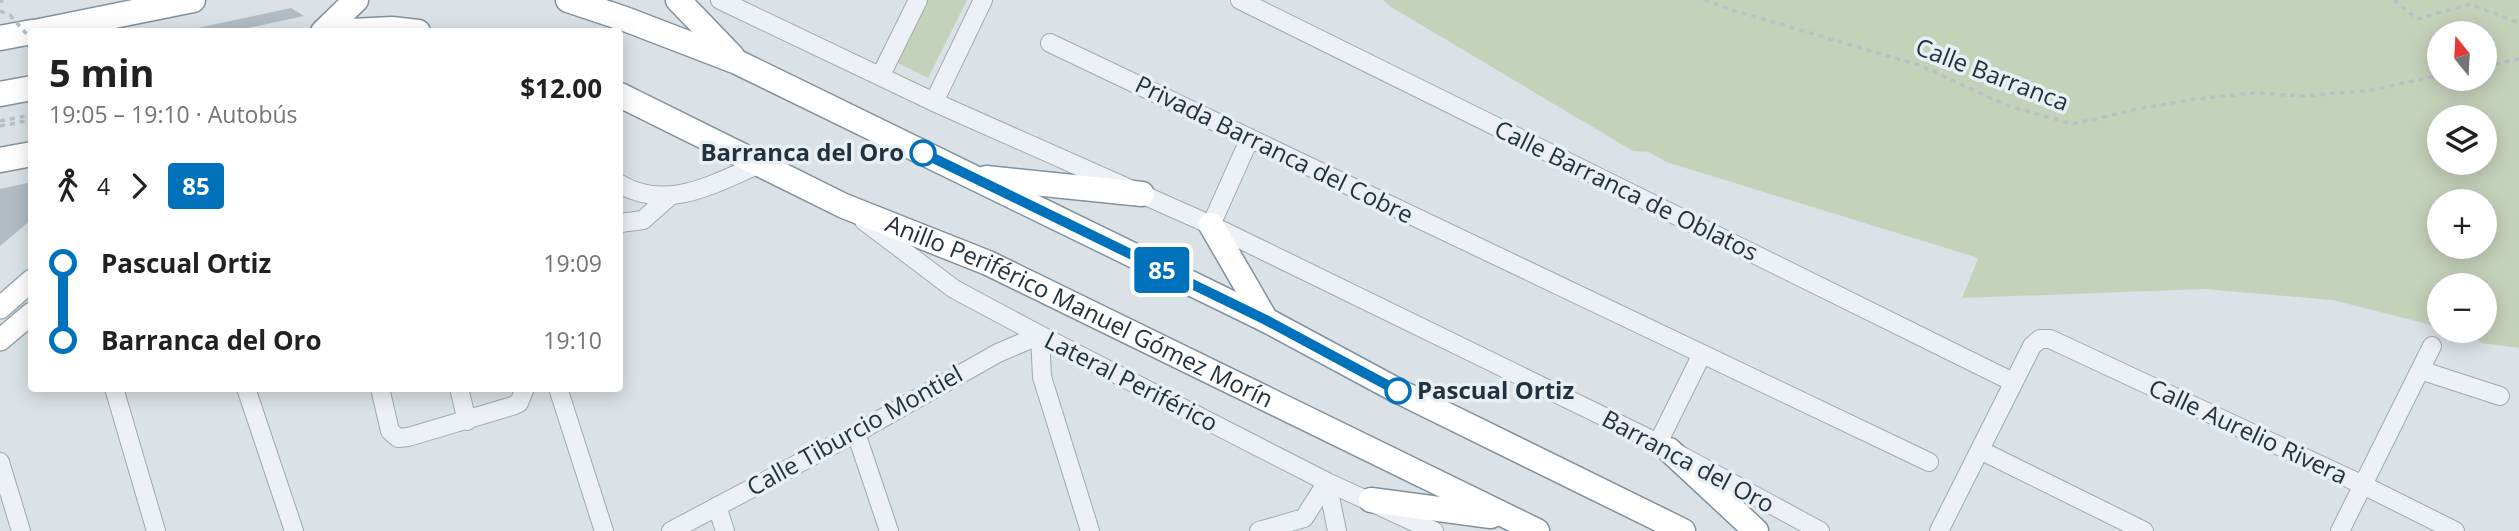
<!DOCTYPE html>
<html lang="es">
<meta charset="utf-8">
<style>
:root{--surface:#fff;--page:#f6f6f6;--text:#202124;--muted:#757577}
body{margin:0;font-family:"Open Sans",sans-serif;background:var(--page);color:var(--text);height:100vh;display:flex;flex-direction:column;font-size:26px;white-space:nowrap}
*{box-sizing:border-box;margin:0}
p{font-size:23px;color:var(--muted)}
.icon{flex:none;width:38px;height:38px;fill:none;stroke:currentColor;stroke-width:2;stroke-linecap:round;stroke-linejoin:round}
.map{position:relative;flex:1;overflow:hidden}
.sheet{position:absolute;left:28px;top:28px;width:595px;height:364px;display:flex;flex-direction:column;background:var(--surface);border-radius:7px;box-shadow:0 4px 18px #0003}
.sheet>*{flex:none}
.badge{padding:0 14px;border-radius:5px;font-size:24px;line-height:46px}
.needle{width:46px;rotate:342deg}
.controls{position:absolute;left:2427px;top:21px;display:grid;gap:14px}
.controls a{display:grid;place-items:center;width:70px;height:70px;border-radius:50%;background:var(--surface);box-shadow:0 4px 18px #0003;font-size:35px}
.map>.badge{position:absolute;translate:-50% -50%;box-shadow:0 0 0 4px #fff}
.legs{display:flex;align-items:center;gap:10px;height:77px;padding:0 21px;font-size:23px}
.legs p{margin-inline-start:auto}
.headline{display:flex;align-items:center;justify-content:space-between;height:119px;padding:0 21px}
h1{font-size:38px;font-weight:700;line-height:52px}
ul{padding:0 21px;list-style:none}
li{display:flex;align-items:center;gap:24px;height:77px;font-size:26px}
li i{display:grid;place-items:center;width:10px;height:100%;margin:0 9px;background:currentColor}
li i::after{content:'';width:18px;height:18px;margin:-9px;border:5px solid;border-radius:50%;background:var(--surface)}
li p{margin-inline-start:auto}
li:first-child i{background:linear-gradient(#0000 50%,currentColor 0)}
li:last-child i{background:linear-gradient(currentColor 50%,#0000 0)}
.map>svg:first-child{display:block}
.green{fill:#c5d2ba;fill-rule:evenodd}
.building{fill:#b1bcc4}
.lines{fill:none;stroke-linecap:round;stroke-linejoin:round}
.minor-casing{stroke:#9faab1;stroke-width:20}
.major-casing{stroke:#98a9b4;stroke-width:24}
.highway-casing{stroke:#80929f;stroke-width:27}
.path{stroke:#b8bfc5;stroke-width:3.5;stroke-dasharray:5 5;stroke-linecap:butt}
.minor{stroke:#edf1f5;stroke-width:18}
.major{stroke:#fff;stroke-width:21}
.highway{stroke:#fff;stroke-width:24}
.path-bridge{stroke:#b8bfc5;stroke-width:3.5;stroke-dasharray:5 5;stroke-linecap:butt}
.line-1-casing{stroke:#fff;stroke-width:16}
.line-1{stroke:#0072bc;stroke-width:10}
.stop-1-dot{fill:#fff;stroke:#0072bc;stroke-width:3.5}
.labels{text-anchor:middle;stroke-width:7;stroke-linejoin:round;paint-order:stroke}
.street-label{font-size:24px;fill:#23323e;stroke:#e9f0f5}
.stop-label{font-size:24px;font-weight:bold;fill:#23323e;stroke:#e9f0f5;text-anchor:end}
</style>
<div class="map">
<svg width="2519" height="531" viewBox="0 0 2519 531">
<rect width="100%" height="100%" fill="#dae2e7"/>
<path class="green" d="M 927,0 L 967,0 L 928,78 L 896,62 Z
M 1383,0 L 2519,0 L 2519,348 L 2482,343 L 2474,336 L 2454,331 L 2485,331 L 2485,285 L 2440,285 L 2439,327 L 2333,300 L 2204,289 L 1962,298 L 1978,259 L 1972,256 L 1666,162 L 1649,152 L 1633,151 L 1391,7 ZM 2440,33 L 2485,33 L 2485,79 L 2440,79 ZM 2440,117 L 2485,117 L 2485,163 L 2440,163 ZM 2440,201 L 2485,201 L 2485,247 L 2440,247 Z"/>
<path class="building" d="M 291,8 L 304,16 L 229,32 L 179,32 Z
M 32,182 L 32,219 L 0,246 L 0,189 Z"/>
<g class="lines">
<defs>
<path id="minor" d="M 720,0 L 934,102 L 1211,225 L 1658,443 L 1820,531
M 1240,0 L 2013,382
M 1050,43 L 1929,462
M 881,75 L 918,0
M 934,102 L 983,0
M 620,184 C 667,212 715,183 760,164
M 864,221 L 954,289 L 1040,335 L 1327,482 L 1434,531
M 620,223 L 643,220 L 670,196
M 1211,225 L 1250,138
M 2420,370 L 2500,396
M 114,388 L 156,531
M 246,388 L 294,531
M 380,388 L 390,431 L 398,438 L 408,437 L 512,406 L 519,403 L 525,388
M 459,388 L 467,421
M 558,388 L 604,531
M 856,433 L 889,531
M 1658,443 L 1702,354
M 1980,450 L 2144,531
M 0,462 L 21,531
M 1327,482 L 1337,531
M 717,506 L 725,531
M 671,531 L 856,433 L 998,353 L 1040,335 L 1042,377 L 1090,531
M 1259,531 L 1304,518 L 1327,482
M 1939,531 L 2032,346 L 2040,339 L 2050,339 L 2363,485 L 2455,531
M 2340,531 L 2432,346"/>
<path id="major" d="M 0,308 L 32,280
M 0,340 L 32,313"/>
<g id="highway">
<path d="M 568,0 L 625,19 L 737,62 L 1266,320 L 1398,391 L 1683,531"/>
<path d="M 678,0 L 732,56"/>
<path d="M 35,32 L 193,0"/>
<path d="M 323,32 L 356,0"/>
<path d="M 330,32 L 392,29 L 418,32"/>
<path d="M 0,38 L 32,32"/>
<path d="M 0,94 L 32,88"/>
<path id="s1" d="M 620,95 L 844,206 L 988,263 L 1537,531"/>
<path d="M 0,160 L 32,154"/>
<path d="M 986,178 L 1142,194"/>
<path d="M 1211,225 L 1266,320"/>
<path d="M 1669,450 L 1756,531"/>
<path d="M 1371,500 L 1491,516"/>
</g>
</defs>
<use href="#minor" class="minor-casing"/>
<use href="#major" class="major-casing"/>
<use href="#highway" class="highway-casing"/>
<path class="path" d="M 1704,0 L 1732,10 L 1919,65 L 2006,105 L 2073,124 L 2142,108 L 2197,99 L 2253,93 L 2302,96 L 2372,90 L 2440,75
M 2394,0 L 2417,19 L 2470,4 L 2519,23
M 0,2 L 3,0
M 0,11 L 10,15
M 2485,66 L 2519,59
M 0,121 L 32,115
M 0,126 L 32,120"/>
<use href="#minor" class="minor"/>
<use href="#major" class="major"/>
<use href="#highway" class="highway"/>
<path class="path-bridge" d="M 10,15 L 32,40"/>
</g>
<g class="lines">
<defs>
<path id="line-1" d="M 923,153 L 1266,320 L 1398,391"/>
</defs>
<use href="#line-1" class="line-1-casing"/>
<use href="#line-1" class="line-1"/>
</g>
<g class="stop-1-dot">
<circle cx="923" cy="153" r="12"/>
<circle cx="1398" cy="391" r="12"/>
</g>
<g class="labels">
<g class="street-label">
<text transform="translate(1992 75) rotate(21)" y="8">Calle Barranca</text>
<text transform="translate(1274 150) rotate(26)" y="8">Privada Barranca del Cobre</text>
<text transform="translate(1626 191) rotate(26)" y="8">Calle Barranca de Oblatos</text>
<text dy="8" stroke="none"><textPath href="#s1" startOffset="508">Anillo Periférico Manuel Gómez Morín</textPath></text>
<text transform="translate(1131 382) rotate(27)" y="8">Lateral Periférico</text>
<text transform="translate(855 431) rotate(-29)" y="8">Calle Tiburcio Montiel</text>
<text transform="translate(2248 432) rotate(25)" y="8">Calle Aurelio Rivera</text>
<text transform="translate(1688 462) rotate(28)" y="8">Barranca del Oro</text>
</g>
<g class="stop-label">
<text x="904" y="161">Barranca del Oro</text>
<text x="1417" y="399" text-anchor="start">Pascual Ortiz</text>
</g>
</g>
</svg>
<div class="controls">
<a><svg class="needle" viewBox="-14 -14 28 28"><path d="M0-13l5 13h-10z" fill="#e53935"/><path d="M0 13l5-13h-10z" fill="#757577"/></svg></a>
<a><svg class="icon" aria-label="layers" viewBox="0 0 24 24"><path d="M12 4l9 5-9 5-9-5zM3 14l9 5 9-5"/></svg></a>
<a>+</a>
<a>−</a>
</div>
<b class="badge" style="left:1162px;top:270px;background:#0072bc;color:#fff">85</b>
<section class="sheet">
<div class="headline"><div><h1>5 min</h1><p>19:05 – 19:10 · Autobús</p></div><b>$12.00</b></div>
<div class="legs"><svg class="icon" aria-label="walk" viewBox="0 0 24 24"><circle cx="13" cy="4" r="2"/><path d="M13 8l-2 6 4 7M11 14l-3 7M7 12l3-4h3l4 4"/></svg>4<svg class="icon" aria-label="forward" viewBox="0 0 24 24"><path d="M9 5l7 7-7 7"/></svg><b class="badge" style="background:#0072bc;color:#fff">85</b></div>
<ul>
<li><i style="color:#0072bc"></i><b>Pascual Ortiz</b><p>19:09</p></li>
<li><i style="color:#0072bc"></i><b>Barranca del Oro</b><p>19:10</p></li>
</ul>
</section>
</div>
